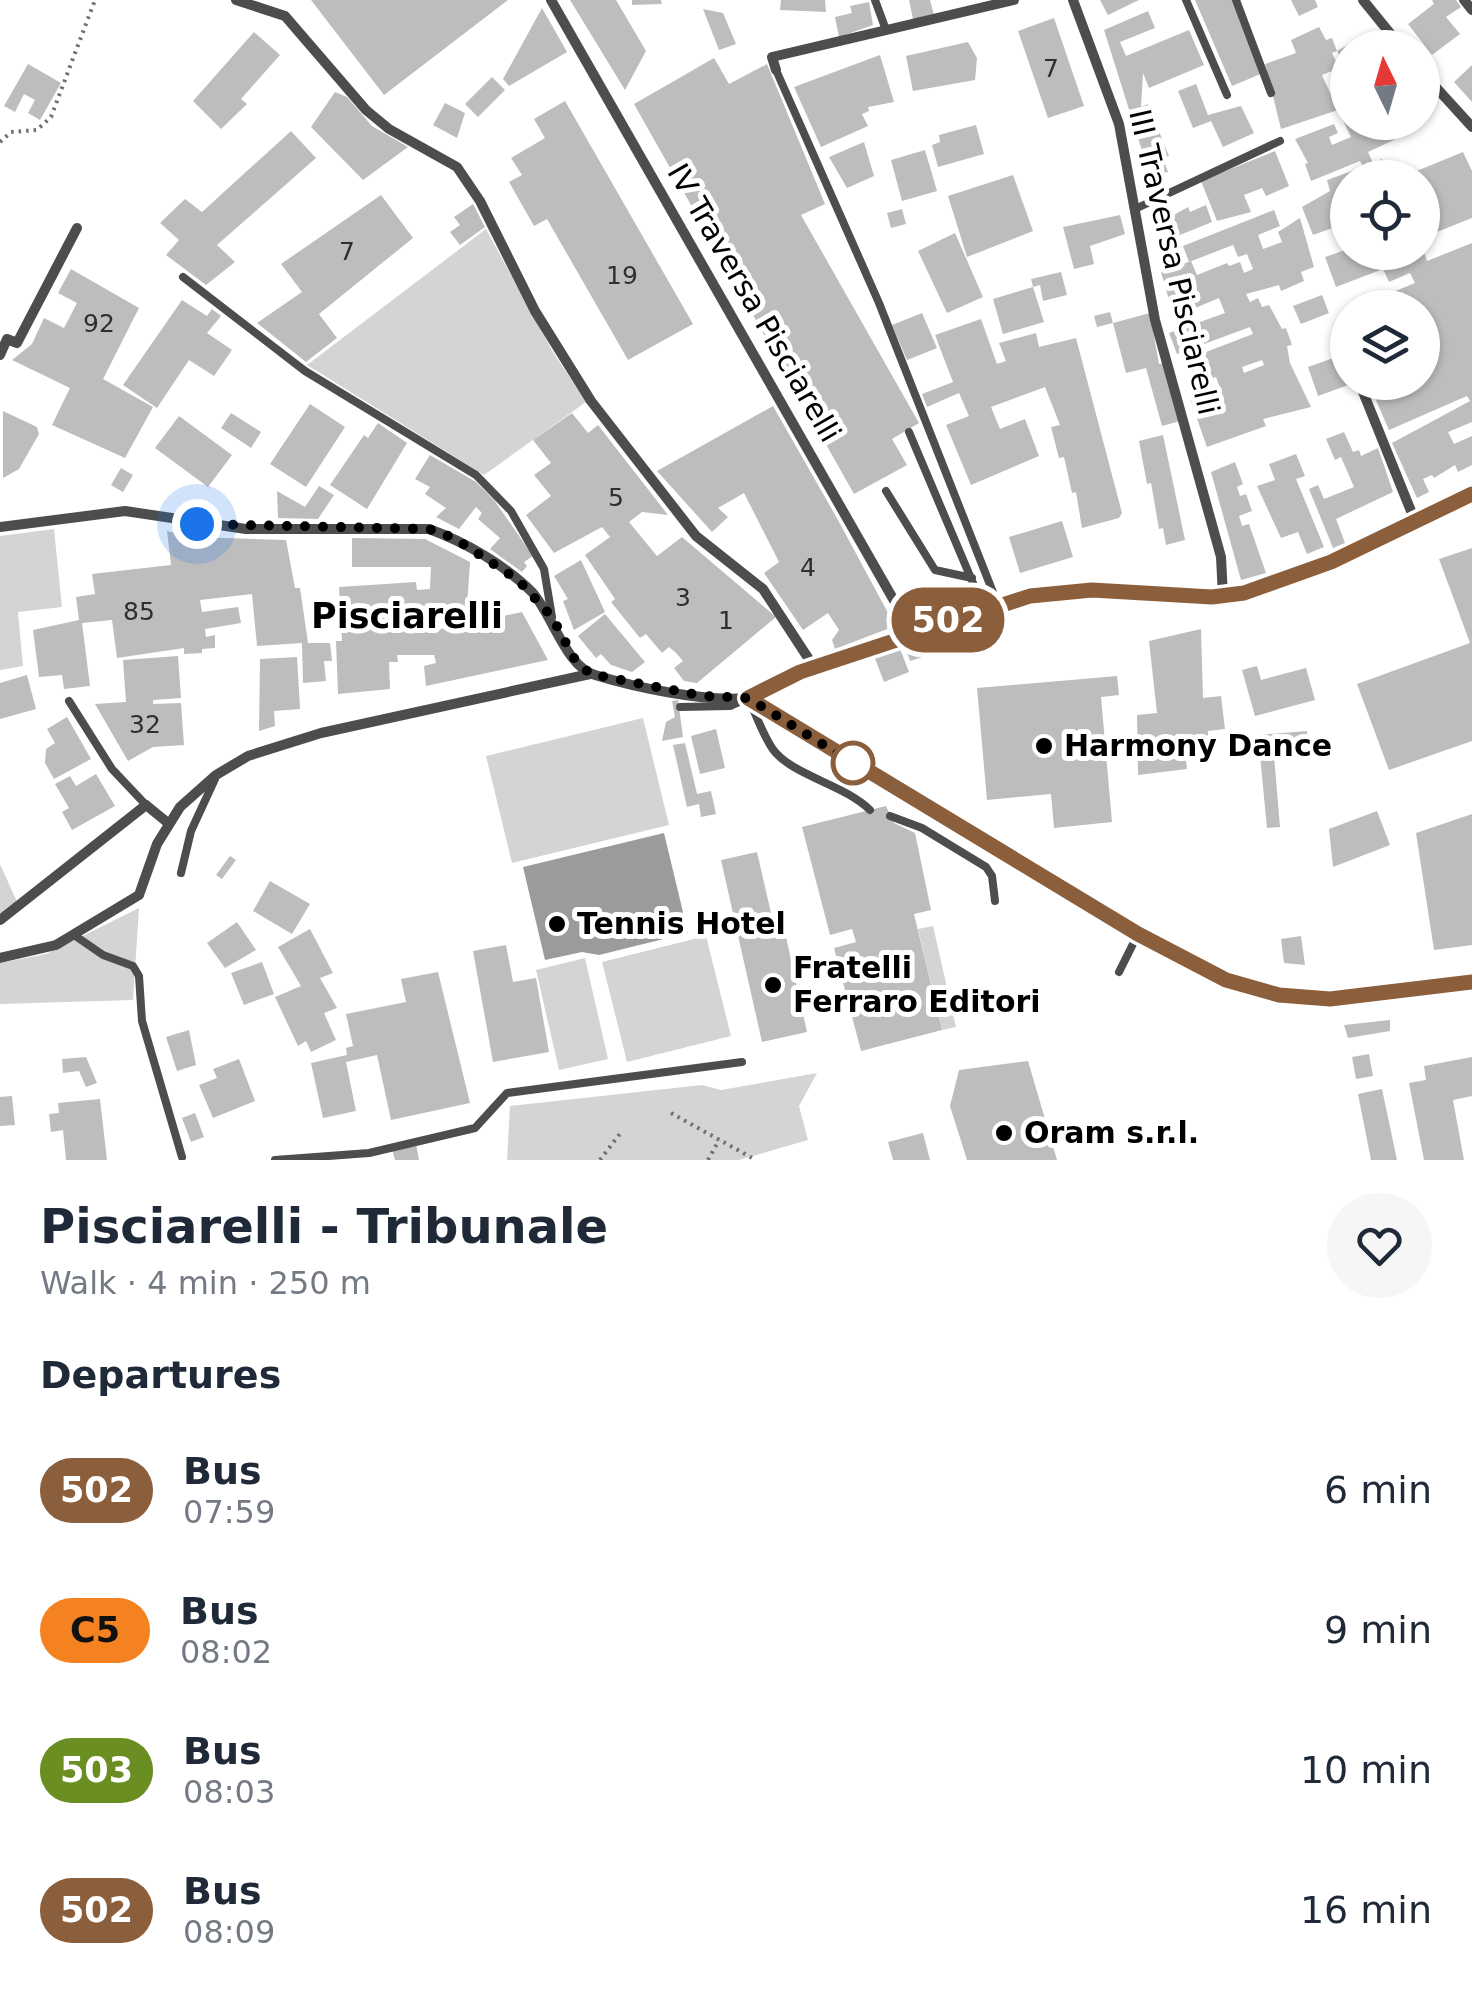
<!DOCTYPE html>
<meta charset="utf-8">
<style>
:root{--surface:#fff;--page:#f6f6f7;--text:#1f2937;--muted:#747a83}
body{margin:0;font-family:"DejaVu Sans",sans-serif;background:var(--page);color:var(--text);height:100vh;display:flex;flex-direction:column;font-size:38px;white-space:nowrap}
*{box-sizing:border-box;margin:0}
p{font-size:32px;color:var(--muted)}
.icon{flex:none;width:55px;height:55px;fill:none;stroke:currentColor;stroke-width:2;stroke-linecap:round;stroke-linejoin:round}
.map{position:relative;height:1160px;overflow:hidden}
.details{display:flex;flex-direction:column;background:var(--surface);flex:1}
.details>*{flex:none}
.badge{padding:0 20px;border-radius:32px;font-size:35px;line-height:65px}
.needle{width:65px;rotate:355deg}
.controls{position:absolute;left:1330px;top:30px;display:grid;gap:20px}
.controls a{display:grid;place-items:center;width:110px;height:110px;border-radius:50%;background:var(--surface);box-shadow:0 2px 8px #0004;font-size:50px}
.you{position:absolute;width:50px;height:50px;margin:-25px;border:8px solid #fff;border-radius:50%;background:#1a73e8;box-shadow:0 0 0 15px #1a73e833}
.map>.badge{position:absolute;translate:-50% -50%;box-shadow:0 0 0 5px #fff}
h2{padding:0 40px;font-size:38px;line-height:90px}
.round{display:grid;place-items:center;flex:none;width:105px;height:105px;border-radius:52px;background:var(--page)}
.head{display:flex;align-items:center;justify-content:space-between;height:170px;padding:0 40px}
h1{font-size:48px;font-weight:800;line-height:75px}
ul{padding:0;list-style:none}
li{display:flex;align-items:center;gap:30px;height:140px;padding:0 40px}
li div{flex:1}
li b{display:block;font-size:38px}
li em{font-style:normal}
li .badge{min-width:110px;font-weight:700;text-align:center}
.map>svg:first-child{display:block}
.green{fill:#d4d4d4}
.water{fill:#9b9b9b}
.building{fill:#bdbdbd;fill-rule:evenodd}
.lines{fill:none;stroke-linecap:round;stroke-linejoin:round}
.path{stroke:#6f6f6f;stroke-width:4;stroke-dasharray:2.5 5;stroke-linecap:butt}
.lane{stroke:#4d4d4d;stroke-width:8}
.street{stroke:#4d4d4d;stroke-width:10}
.line-casing{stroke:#fff;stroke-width:22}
.line{stroke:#8b5e3c;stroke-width:15}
.walk{stroke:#000;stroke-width:10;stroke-dasharray:0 18}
.poi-dot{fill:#000;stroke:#fff;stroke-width:4}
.stop-dot{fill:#fff;stroke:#8b5e3c;stroke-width:5}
.labels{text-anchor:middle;stroke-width:10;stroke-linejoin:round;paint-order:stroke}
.number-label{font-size:25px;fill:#2f2f2f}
.street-label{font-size:30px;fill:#000;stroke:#fff}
.poi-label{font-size:30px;font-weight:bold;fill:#000;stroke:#fff;text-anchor:start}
.quarter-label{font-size:35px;font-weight:bold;fill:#000;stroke:#fff}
</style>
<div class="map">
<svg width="1472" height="1160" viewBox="0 0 1472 1160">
<rect width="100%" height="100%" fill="#fff"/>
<path class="green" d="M 486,229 L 553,352 L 586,402 L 484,475 L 307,365 Z
M 54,529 L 62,607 L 18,612 L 23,666 L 0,670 L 0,536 Z
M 643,718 L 669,825 L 512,863 L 486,756 Z
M 0,864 L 18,904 L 0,914 Z
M 139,908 L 133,1000 L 0,1004 L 0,963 L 46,954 Z
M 933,926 L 956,1027 L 942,1030 L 918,929 Z
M 706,936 L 731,1036 L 627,1062 L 602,962 Z
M 585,958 L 608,1059 L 559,1070 L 536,970 Z
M 817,1073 L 799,1106 L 808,1140 L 739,1160 L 507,1160 L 510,1106 L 702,1085 L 721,1090 Z"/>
<path class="water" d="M 664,833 L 688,933 L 599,955 L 582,952 L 545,960 L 523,867 Z"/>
<path class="building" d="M 311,0 L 508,0 L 384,95 Z
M 570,0 L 616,0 L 646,51 L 625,90 Z
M 632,0 L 661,0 L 662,4 L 632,5 Z
M 781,0 L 825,0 L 826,12 L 780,10 Z
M 909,0 L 930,0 L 934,15 L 913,19 Z
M 1100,0 L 1139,0 L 1108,15 Z
M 1195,0 L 1232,0 L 1263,73 L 1232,86 Z
M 1291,0 L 1315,0 L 1318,7 L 1299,16 Z
M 1432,0 L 1456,0 L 1461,7 L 1446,17 L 1460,34 L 1432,55 L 1408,24 L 1434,4 Z
M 869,2 L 873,25 L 839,37 L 835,17 L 852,13 L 850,6 Z
M 542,8 L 567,52 L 509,86 L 503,79 Z
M 703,9 L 723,13 L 736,44 L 719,50 Z
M 1148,11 L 1155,28 L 1120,42 L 1126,56 L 1189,30 L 1204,65 L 1149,88 L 1143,73 L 1141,107 L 1148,104 L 1169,156 L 1163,158 L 1168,172 L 1150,176 L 1104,30 Z
M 1054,18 L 1084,106 L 1048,118 L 1018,31 Z
M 1319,27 L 1326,40 L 1332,38 L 1337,51 L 1368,33 L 1376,48 L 1348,48 L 1348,74 L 1337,51 L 1332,53 L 1339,68 L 1322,75 L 1338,110 L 1281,129 L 1265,64 L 1296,53 L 1291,40 Z
M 254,32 L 280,55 L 241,99 L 247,104 L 221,129 L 193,101 Z
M 968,42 L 977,58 L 975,80 L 913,91 L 906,56 Z
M 880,55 L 894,102 L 868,107 L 869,111 L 862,114 L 868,126 L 821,147 L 794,87 Z
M 714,58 L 729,84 L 767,64 L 825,204 L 801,215 L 919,423 L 892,439 L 907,465 L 854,494 L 634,104 Z
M 28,64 L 61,83 L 40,120 L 28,113 L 35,100 L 24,94 L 15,112 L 4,106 Z
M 1472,65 L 1472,102 L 1454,82 Z
M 492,77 L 505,90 L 478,117 L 465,104 Z
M 1196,84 L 1208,115 L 1241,106 L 1254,133 L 1223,147 L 1211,121 L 1193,128 L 1178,91 Z
M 335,92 L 347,97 L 372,126 L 408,147 L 363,180 L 311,127 Z
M 565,101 L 693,324 L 628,360 L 547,219 L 534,226 L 509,182 L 522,175 L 511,158 L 545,138 L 534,119 Z
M 445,103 L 465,113 L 457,138 L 433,125 Z
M 1348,106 L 1348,122 L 1405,122 L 1409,133 L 1368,152 L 1373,163 L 1382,159 L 1390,178 L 1348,178 L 1348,209 L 1338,212 L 1336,206 L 1331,207 L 1338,226 L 1313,235 L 1302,207 L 1330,191 L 1327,180 L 1363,167 L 1360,161 L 1311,181 L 1305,164 L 1308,163 L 1295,139 L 1334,124 L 1338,133 L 1329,137 L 1332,145 L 1351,137 L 1338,110 Z
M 976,125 L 984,154 L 938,167 L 932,145 L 940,142 L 939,135 Z
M 291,131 L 316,158 L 217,245 L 235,262 L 206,285 L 166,255 L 179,240 L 160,223 L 185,199 L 202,212 Z
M 864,142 L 874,176 L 847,188 L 829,157 Z
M 925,150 L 937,191 L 902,201 L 891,160 Z
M 1275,151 L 1289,186 L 1266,196 L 1262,188 L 1244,195 L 1251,212 L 1217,221 L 1201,181 Z
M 1463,152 L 1472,171 L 1472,218 L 1422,238 L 1422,178 L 1402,177 Z
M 1013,175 L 1033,231 L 967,257 L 948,196 Z
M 381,195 L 413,238 L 319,314 L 337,338 L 306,362 L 257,323 L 302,292 L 281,264 Z
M 473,204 L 485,227 L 460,245 L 450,232 L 460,225 L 454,217 Z
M 1206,205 L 1212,222 L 1165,241 L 1158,224 L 1188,207 L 1190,212 Z
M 902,209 L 906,224 L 891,228 L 887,213 Z
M 1274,210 L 1280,226 L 1258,235 L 1263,249 L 1282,242 L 1278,232 L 1300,218 L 1314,267 L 1301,272 L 1304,281 L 1281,291 L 1279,285 L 1246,294 L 1250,302 L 1258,298 L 1262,307 L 1269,305 L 1282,329 L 1286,328 L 1292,345 L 1287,346 L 1290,363 L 1311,407 L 1263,419 L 1266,426 L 1207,447 L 1190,399 L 1220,388 L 1216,377 L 1194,385 L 1185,360 L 1253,334 L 1250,327 L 1177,354 L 1169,333 L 1225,313 L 1219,298 L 1174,317 L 1161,272 L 1191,261 L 1197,275 L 1227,263 L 1229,266 L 1240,262 L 1244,273 L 1253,269 L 1247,254 L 1238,257 L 1233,245 L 1189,262 L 1183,246 ZM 1262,360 L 1264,365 L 1244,373 L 1242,367 Z
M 1120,215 L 1125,234 L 1090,246 L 1094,264 L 1074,269 L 1063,227 Z
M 955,233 L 983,297 L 947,313 L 918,251 Z
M 1472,243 L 1472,422 L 1448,432 L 1454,444 L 1472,436 L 1472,465 L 1458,472 L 1455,465 L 1434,478 L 1432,475 L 1423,479 L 1429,492 L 1417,498 L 1392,443 L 1470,401 L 1467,396 L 1389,430 L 1375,398 L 1411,382 L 1422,382 L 1422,308 L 1385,308 L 1381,297 L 1415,283 L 1410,273 L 1389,282 L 1383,269 L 1336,287 L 1325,257 L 1348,249 L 1348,252 L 1424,252 L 1427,261 Z
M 71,269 L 139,308 L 103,379 L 153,407 L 125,458 L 52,425 L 70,388 L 12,360 L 32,344 L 44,318 L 64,328 L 77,303 L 58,293 Z
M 1061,272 L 1067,295 L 1043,301 L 1040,285 L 1033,287 L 1031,279 Z
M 1033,287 L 1044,322 L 1003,334 L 993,299 Z
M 1322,295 L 1329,313 L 1301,324 L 1293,306 Z
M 182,300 L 207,316 L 212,309 L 221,316 L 207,333 L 232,350 L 214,376 L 189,360 L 157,408 L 123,385 Z
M 1110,312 L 1113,323 L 1150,313 L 1159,364 L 1164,363 L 1180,421 L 1162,426 L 1146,368 L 1126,373 L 1113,323 L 1097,327 L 1094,316 Z
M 922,313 L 937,348 L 907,360 L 892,325 Z
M 981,319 L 997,364 L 1006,361 L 999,343 L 1036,333 L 1039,347 L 1076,338 L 1122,513 L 1119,518 L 1082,528 L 1076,492 L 1072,493 L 1064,457 L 1059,458 L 1051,427 L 1060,425 L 1045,387 L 991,407 L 1000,429 L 1025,419 L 1039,456 L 971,485 L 946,425 L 969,416 L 959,393 L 927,407 L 922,394 L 953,382 L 935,335 Z
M 1339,356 L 1348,385 L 1318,396 L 1308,367 Z
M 310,404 L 345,427 L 306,487 L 270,464 Z
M 773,406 L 838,520 L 895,626 L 835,649 L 832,640 L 839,630 L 828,613 L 803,630 L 764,573 L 779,562 L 744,493 L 718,508 L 728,517 L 712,532 L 657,471 Z
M 3,411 L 37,427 L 39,434 L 19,469 L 3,478 Z
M 231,413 L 261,432 L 251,448 L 221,428 Z
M 572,413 L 588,433 L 598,425 L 668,515 L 642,512 L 629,522 L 657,556 L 682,537 L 776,617 L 697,683 L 684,681 L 674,668 L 683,661 L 676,653 L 669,647 L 662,653 L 646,634 L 640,638 L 611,602 L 615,599 L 585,555 L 610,537 L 602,527 L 554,553 L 526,515 L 551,496 L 534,475 L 551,463 L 533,440 Z
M 179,416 L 232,455 L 208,487 L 155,448 Z
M 378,423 L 407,443 L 367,509 L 330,485 L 364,435 L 368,438 Z
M 1344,432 L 1353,452 L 1359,450 L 1361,456 L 1378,448 L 1393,492 L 1336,519 L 1345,543 L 1333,548 L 1309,489 L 1318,485 L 1324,499 L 1354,487 L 1341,457 L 1335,460 L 1326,439 Z
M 1163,435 L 1185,540 L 1166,545 L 1163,528 L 1159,529 L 1151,483 L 1147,484 L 1139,441 Z
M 1296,454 L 1305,476 L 1296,479 L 1324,547 L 1307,554 L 1298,532 L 1281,538 L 1257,486 L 1275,480 L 1269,464 Z
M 430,455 L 476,482 L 494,500 L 533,556 L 524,562 L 527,566 L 522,572 L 490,549 L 500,538 L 478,519 L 482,513 L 476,507 L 459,529 L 436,517 L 446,508 L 425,494 L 430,487 L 415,479 Z
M 1235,462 L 1243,484 L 1237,487 L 1240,496 L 1246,494 L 1252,511 L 1239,516 L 1242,526 L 1249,524 L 1266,573 L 1241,580 L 1211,472 Z
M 121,468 L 133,475 L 123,492 L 111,485 Z
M 319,486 L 334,495 L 318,519 L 278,518 L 277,491 L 305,507 Z
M 1062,521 L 1073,557 L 1020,573 L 1009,537 Z
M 167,531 L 193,537 L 286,540 L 295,588 L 300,588 L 308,643 L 330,643 L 332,661 L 324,661 L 326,681 L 303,683 L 302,643 L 257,646 L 252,594 L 200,600 L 202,612 L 238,607 L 241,623 L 205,629 L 206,637 L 215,635 L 215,648 L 202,649 L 202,653 L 184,654 L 184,648 L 117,658 L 112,620 L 82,623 L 90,686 L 64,689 L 62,675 L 39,677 L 33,630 L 79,620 L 76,597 L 95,594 L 92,574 L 171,565 Z
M 352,538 L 425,539 L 470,562 L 467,606 L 434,613 L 436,630 L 522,612 L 548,660 L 426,686 L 424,666 L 436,663 L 434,655 L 397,655 L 398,662 L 389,662 L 390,689 L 338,694 L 336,641 L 342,641 L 339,587 L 416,582 L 417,590 L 430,589 L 431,567 L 352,567 Z
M 1472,548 L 1472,741 L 1389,770 L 1357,684 L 1470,643 L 1439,559 Z
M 581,560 L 605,612 L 574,630 L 563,601 L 568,599 L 554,576 Z
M 605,614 L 645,662 L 632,672 L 611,665 L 601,654 L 596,658 L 578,636 Z
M 1201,629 L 1203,698 L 1221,696 L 1225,729 L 1208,731 L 1208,737 L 1184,740 L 1187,769 L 1138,775 L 1137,715 L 1157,713 L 1149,641 Z
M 943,634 L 948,649 L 910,661 L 905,646 Z
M 899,646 L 909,672 L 884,682 L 874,656 Z
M 178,656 L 181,698 L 153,700 L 153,704 L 181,703 L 184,745 L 153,747 L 128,761 L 95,704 L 126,702 L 123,660 Z
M 297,657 L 300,709 L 274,711 L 275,726 L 259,731 L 260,659 Z
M 1257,666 L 1261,680 L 1306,668 L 1315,700 L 1255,716 L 1242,670 Z
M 27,675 L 36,709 L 0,719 L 0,683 Z
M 1117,676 L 1119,695 L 1101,697 L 1112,822 L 1054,828 L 1051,794 L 987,800 L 977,688 Z
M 678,700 L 683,737 L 662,741 L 666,722 L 675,717 L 672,701 Z
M 67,717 L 91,759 L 54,779 L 45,763 L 46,749 L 55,743 L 47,729 Z
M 716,729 L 725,768 L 700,774 L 691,736 Z
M 1307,731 L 1309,752 L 1274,755 L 1280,827 L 1267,828 L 1258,735 Z
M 685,743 L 697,794 L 711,791 L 716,814 L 701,817 L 699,804 L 687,807 L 673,745 Z
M 96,774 L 115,806 L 72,830 L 62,812 L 69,808 L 55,784 L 70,776 L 76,786 Z
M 886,806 L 894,823 L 915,833 L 931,910 L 914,914 L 942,1030 L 861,1051 L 834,948 L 856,942 L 852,929 L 830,935 L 802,827 Z
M 1377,811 L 1390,845 L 1333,867 L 1329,829 Z
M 1472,814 L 1472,945 L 1434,950 L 1416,833 Z
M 757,852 L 777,939 L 786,937 L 807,1032 L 762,1042 L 721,860 Z
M 230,856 L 236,860 L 222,879 L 216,875 Z
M 270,881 L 310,904 L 292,934 L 253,911 Z
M 237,922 L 256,950 L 225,968 L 207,943 Z
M 310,929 L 333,973 L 320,978 L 337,1008 L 324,1013 L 336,1040 L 311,1052 L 306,1041 L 298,1046 L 275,997 L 301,986 L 278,947 Z
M 1301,936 L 1305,965 L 1284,963 L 1281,939 Z
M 506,945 L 513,982 L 536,978 L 549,1052 L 493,1062 L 473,951 Z
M 262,962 L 274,994 L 244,1005 L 231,973 Z
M 438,972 L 470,1103 L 391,1120 L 377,1055 L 346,1062 L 356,1111 L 323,1118 L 311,1063 L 347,1055 L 346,1048 L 353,1046 L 346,1014 L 406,1002 L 401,979 Z
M 1390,1020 L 1390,1031 L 1348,1038 L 1344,1025 Z
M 189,1030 L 196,1065 L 177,1071 L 166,1037 Z
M 1369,1054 L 1373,1076 L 1356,1079 L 1352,1057 Z
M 86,1057 L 97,1083 L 86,1087 L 79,1071 L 63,1073 L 62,1059 Z
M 1472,1057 L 1472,1096 L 1453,1100 L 1464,1160 L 1424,1160 L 1409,1083 L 1426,1080 L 1424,1066 Z
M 239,1059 L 255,1101 L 213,1118 L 199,1085 L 217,1078 L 213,1069 Z
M 1028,1061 L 1057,1160 L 967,1160 L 950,1106 L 959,1070 Z
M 1382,1089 L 1397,1160 L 1371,1160 L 1358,1094 Z
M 12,1096 L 15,1125 L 0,1126 L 0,1097 Z
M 100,1099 L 107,1160 L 66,1160 L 63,1130 L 51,1132 L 49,1114 L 59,1113 L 58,1103 Z
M 195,1113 L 204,1137 L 191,1142 L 182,1118 Z
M 923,1133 L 930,1160 L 893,1160 L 888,1142 Z
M 416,1144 L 419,1160 L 395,1160 L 392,1149 Z"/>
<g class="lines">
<path class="path" d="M 0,142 L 11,132 L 37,130 L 51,117 L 95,0
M 671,1113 L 754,1159
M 600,1160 L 622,1131
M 708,1160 L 719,1140"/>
<path class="lane" d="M 875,0 L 886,30
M 1186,0 L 1227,95
M 1236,0 L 1271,93
M 776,70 L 879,303 L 998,605
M 1135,209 L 1280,141
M 183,277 L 305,371 L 476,475 L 511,511 L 544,569 L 552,617
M 909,432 L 984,609
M 886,491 L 935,570 L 972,578
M 69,701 L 112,769 L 146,805
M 680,707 L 730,706 L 748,698 C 756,714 762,733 772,748 C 790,775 844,784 870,810
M 890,816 L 922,828 L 986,867 L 992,876 L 995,901
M 181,873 L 191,831 L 215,779
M 74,935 L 103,955 L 133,966 L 139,976 L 142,1021 L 182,1157
M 1119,972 L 1138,934
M 275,1160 L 369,1153 L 475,1128 L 507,1093 L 742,1062"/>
<path class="street" d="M 236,0 L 285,16 L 366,110 L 389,129 L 457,167 L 480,201 L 535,311 L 591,401 L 696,536 L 763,589 L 814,667
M 551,0 L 912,632
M 1073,0 L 1119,124 L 1155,320 L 1221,557 L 1223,597
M 1363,0 L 1402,48
M 1464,0 L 1472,10
M 776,70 L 772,57 L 1014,0
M 1422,72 L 1472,127
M 0,355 L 7,339 L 17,343 L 77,228
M 1359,382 L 1415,521
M 0,527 L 125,511 L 246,529 L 429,529 C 465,542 505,565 532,592 C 552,614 566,667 595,675 C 634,687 704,702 745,698 C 763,696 783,679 800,672 C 873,641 953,614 1030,596 C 1096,580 1162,605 1227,596 C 1312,585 1395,530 1472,494
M 748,698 L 1138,934 L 1226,980 L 1279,995 L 1330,999 L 1472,982
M 0,920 L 146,805 L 168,823
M 0,958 L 56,945 L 139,895 L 157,844 L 180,807 L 216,775 L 248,756 L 321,733 L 590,674"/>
</g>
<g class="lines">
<defs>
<path id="line" d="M 1472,494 L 1331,562 L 1244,593 L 1212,597 L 1092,590 L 1030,596 L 800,672 L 748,698 L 1138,934 L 1226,980 L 1279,995 L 1330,999 L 1472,982"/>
</defs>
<use href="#line" class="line-casing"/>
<use href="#line" class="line"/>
<path class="walk" d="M 197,524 L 429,529 L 454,538 L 518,580 L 552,617 L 574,658 L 590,674 L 703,696 L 748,698 L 853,763"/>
</g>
<g class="poi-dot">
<circle cx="1044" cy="746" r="10"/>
<circle cx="557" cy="924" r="10"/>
<circle cx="773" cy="985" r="10"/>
<circle cx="1004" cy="1133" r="10"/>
</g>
<circle class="stop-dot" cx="853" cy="763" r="20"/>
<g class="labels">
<g class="number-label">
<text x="1051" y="77">7</text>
<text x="347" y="260">7</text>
<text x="622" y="284">19</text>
<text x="99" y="332">92</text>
<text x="616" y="506">5</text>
<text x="808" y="576">4</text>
<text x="683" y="606">3</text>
<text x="139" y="620">85</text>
<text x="726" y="629">1</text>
<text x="145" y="733">32</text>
</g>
<g class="street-label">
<text transform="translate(1174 262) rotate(77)" y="10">III Traversa Pisciarelli</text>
<text transform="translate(754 303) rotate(60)" y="10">IV Traversa Pisciarelli</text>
</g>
<g class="poi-label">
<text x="1064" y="756">Harmony Dance</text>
<text x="577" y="934">Tennis Hotel</text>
<text x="793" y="978">Fratelli<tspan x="793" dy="34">Ferraro Editori</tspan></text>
<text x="1024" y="1143">Oram s.r.l.</text>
</g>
<g class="quarter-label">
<text x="407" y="628">Pisciarelli</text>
</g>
</g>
</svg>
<div class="controls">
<a><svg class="needle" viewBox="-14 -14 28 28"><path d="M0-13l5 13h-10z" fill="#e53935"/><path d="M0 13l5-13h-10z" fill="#747a83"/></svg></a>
<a><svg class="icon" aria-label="locate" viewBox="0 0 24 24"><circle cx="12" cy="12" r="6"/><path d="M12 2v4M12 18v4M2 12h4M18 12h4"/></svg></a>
<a><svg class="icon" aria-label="layers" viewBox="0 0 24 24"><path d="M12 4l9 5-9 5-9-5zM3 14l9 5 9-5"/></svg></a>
</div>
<div class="you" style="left:197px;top:524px"></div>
<b class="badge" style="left:948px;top:620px;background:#8b5e3c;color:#fff">502</b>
</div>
<section class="details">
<div class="head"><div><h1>Pisciarelli - Tribunale</h1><p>Walk · 4 min · 250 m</p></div><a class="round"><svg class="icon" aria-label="heart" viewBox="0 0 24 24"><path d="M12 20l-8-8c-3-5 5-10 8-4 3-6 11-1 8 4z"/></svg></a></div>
<h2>Departures</h2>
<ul>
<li><span class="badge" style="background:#8b5e3c;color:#fff">502</span><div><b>Bus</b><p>07:59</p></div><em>6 min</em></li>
<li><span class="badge" style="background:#f58220;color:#111">C5</span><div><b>Bus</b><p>08:02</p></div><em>9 min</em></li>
<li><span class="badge" style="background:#6b8e23;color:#fff">503</span><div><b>Bus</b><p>08:03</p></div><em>10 min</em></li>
<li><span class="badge" style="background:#8b5e3c;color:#fff">502</span><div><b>Bus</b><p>08:09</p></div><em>16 min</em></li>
</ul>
</section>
